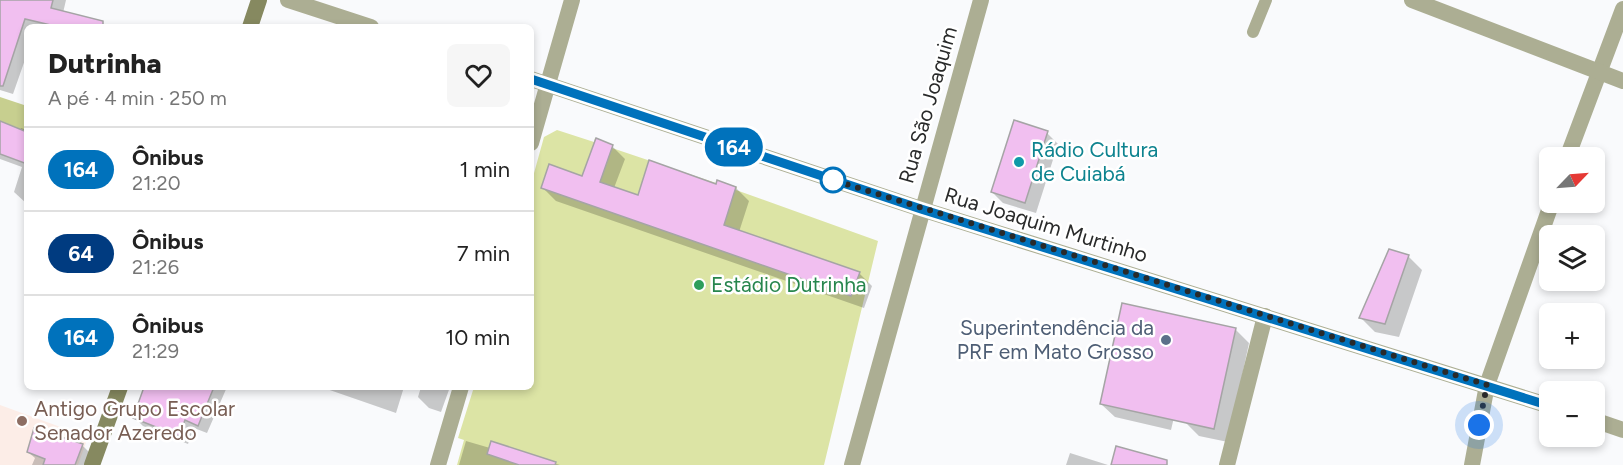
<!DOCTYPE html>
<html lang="pt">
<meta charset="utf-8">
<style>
:root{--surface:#fff;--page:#f6f6f6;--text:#222;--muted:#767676;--line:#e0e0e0}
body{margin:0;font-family:Figtree,sans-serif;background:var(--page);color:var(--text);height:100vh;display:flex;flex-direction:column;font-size:22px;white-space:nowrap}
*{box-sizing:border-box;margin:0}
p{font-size:20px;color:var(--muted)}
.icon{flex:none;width:33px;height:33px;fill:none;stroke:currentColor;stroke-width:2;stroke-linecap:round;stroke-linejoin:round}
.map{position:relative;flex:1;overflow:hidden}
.drawer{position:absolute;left:24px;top:24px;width:510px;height:366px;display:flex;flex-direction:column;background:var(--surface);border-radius:9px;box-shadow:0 3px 9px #0003}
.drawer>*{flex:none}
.badge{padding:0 12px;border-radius:20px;font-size:21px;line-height:39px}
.needle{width:39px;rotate:65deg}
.fabs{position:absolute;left:1539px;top:147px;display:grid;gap:12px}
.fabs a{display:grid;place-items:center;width:66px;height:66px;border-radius:9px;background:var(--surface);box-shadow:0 3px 9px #0003;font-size:30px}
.you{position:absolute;width:30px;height:30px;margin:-15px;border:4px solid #fff;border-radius:50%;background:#1a73e8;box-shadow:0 0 0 9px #1a73e833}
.map>.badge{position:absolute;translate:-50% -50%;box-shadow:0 0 0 3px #fff}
.round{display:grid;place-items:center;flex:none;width:63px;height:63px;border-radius:9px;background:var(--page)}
.head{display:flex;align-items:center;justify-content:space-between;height:102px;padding:0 24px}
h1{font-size:28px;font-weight:800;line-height:45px}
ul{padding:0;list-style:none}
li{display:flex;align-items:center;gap:18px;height:84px;padding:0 24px;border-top:2px solid var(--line)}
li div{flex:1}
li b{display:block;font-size:22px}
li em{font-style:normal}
li .badge{min-width:66px;font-weight:700;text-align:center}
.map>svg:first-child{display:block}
.education{fill:#fcede7}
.green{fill:#dce4a5}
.forest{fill:#c7cf8f}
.shadow{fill:#0003}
.building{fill:#f1bff0;stroke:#a5a4a5;stroke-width:1.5}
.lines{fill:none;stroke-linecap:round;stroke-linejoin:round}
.service{stroke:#acae93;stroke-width:12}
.minor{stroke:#acae93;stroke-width:16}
.tertiary{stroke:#acae93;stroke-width:16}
.secondary{stroke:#868960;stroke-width:16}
.line-casing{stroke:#fff;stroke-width:14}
.line{stroke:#0072bc;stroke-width:9}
.walk{stroke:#292a2a;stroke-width:6;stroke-dasharray:0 10.8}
.culture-dot{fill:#0f9aa8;stroke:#fff;stroke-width:2}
.stop-dot{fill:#fff;stroke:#0072bc;stroke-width:3}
.leisure-dot{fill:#2e9e5b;stroke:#fff;stroke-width:2}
.service-dot{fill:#5c6f8a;stroke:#fff;stroke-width:2}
.education-dot{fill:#8d6e63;stroke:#fff;stroke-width:2}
.labels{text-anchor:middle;stroke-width:5;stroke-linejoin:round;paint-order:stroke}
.street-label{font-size:21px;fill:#292a2a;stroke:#fff}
.culture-label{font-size:21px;fill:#0d838f;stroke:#fff;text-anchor:start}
.leisure-label{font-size:21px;fill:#27864d;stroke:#fff;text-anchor:start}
.service-label{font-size:21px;fill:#4e5e75;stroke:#fff;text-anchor:end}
.education-label{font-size:21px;fill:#785e54;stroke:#fff;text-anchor:start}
</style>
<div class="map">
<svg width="1623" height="465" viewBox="0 0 1623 465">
<rect width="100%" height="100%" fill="#f9fafc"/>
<path class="education" d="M 0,405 L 88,437 L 78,465 L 0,465 Z"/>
<path class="green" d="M 557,130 L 594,142 L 595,138 L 613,145 L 612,148 L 716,183 L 717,180 L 737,187 L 736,190 L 878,241 L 824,465 L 457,465 L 464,440 L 458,438 L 474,387 L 531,387 L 531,184 L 544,137 Z"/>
<path class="forest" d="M 0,97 L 27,106 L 27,131 L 0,124 Z"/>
<path class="shadow" d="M 0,0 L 66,0 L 63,13 L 89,27 L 27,27 L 27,54 L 13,94 L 0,90 Z
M 0,123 L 20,131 L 21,128 L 27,130 L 27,204 L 14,192 L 22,167 L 0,159 Z
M 1047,133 L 1058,144 L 1036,213 L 1003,203 L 992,192 Z
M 612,146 L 625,159 L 614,188 L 639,197 L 717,186 L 718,182 L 736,188 L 749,201 L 739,232 L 859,273 L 872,286 L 864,308 L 556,201 L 543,188 L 583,178 Z
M 1408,256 L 1422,270 L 1399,337 L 1375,332 L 1361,318 Z
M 1235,329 L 1249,343 L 1228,442 L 1199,436 L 1185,422 L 1180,392 L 1171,430 L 1115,417 L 1101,404 Z
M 147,387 L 227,387 L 207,433 L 194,428 L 188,444 L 143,426 L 134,417 Z
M 321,387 L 404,387 L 396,413 Z
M 421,387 L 450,387 L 441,412 L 429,408 L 418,397 Z
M 466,441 L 490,448 L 492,443 L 560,465 L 459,465 Z
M 82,445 L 95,458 L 92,465 L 32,465 L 35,458 L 28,452 Z
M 1070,453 L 1108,465 L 1066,465 Z"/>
<path class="building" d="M 0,0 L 53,0 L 51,8 L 103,21 L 103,27 L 59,27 L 25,19 L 3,86 L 0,86 Z
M 1014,120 L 1048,131 L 1025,203 L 991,192 Z
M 0,121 L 27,132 L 27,164 L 0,154 Z
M 596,138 L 613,145 L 600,182 L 638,195 L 649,160 L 716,184 L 717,180 L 736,187 L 724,225 L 860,272 L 851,296 L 541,188 L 549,164 L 582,176 Z
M 1389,249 L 1409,255 L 1385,324 L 1359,318 Z
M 1122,303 L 1236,328 L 1214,429 L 1100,404 Z
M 144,387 L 214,387 L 198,426 L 185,420 L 179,436 L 133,418 Z
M 34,428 L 83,444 L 75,465 L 43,465 L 45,459 L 27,452 Z
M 491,441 L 556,462 L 555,465 L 519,465 L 487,454 Z
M 1116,446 L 1167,460 L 1167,465 L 1111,465 Z"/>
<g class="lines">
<path class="service" d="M 1253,32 L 1266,0"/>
<path class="minor" d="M 531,143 L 572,0
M 1567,158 L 1623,9
M 438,465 L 461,387
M 852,465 L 981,0
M 1227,465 L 1265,316
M 1472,465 L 1487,385 L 1552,202"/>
<path class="tertiary" d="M 288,0 L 371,27
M 1412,0 L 1623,81
M 531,79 L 921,209 L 1550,406
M 1594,420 L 1623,430"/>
<path class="secondary" d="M 250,27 L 259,0
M 92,465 L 120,387"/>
</g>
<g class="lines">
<defs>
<path id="line" d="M 531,79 L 921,209 L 1550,406"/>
</defs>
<use href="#line" class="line-casing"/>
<use href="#line" class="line"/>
<path class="walk" d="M 833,180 L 830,179 L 1487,385 L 1479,425"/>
</g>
<circle class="culture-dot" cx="1019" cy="162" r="6"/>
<circle class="stop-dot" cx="833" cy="180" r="12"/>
<circle class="leisure-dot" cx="699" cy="285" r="6"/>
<circle class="service-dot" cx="1166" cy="340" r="6"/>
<circle class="education-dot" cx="22" cy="421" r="6"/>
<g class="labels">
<g class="street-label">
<text transform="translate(928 105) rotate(-74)" y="7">Rua São Joaquim</text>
<text transform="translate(1046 225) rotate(17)" y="7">Rua Joaquim Murtinho</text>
</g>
<g class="culture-label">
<text x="1031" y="157">Rádio Cultura<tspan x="1031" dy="24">de Cuiabá</tspan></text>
</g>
<g class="leisure-label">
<text x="711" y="292">Estádio Dutrinha</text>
</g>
<g class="service-label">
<text x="1154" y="335">Superintendência da<tspan x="1154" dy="24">PRF em Mato Grosso</tspan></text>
</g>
<g class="education-label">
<text x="34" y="416">Antigo Grupo Escolar<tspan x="34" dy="24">Senador Azeredo</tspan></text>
</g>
</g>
</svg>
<div class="fabs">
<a><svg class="needle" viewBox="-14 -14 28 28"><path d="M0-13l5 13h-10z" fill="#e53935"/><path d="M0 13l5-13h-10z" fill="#767676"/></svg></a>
<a><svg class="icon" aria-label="layers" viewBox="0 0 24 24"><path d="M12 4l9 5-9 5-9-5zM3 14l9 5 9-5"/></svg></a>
<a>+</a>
<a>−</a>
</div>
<div class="you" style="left:1479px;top:425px"></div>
<b class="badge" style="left:734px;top:147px;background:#0072bc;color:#fff">164</b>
<section class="drawer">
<div class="head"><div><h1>Dutrinha</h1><p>A pé · 4 min · 250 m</p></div><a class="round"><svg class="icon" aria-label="heart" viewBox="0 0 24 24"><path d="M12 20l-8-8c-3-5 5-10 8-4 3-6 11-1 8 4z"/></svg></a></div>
<ul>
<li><span class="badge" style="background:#0072bc;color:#fff">164</span><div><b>Ônibus</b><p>21:20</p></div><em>1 min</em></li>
<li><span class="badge" style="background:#003b80;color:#fff">64</span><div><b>Ônibus</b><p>21:26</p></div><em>7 min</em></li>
<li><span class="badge" style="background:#0072bc;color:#fff">164</span><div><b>Ônibus</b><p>21:29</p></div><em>10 min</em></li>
</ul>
</section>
</div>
